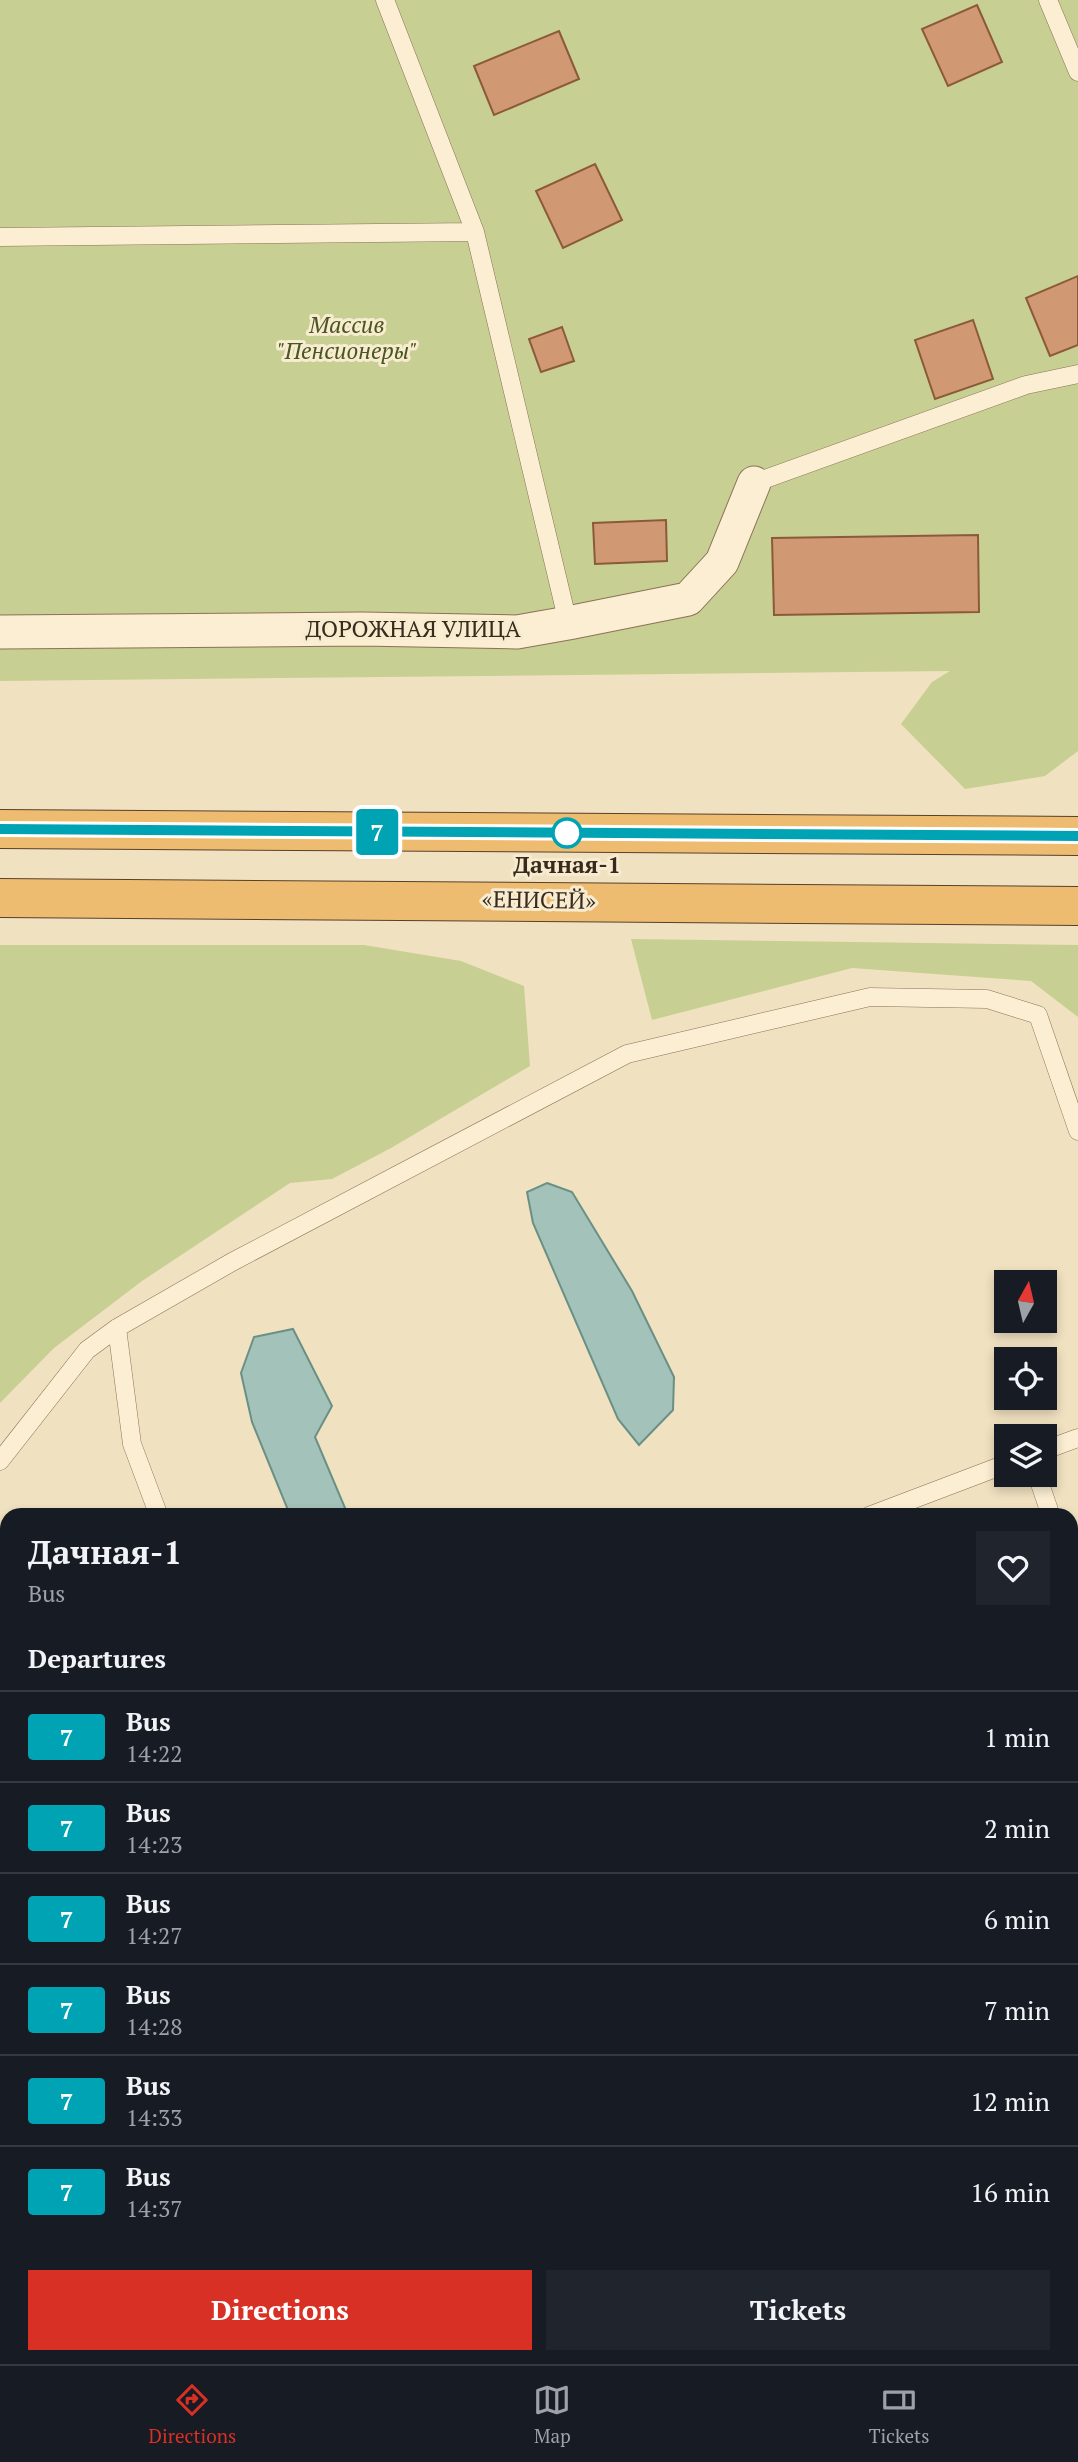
<!DOCTYPE html>
<meta charset="utf-8">
<style>
:root{--surface:#171b24;--page:#20242c;--text:#f1f3f6;--muted:#9ea1a6;--line:#363941;--accent:#d93025}
body{margin:0;font-family:"PT Serif",serif;background:var(--page);color:var(--text);height:100vh;display:flex;flex-direction:column;font-size:26px;white-space:nowrap}
*{box-sizing:border-box;margin:0}
p{font-size:23px;color:var(--muted)}
.icon{flex:none;width:38px;height:38px;fill:none;stroke:currentColor;stroke-width:2;stroke-linecap:round;stroke-linejoin:round}
.map{position:relative;flex:1;overflow:hidden}
.sheet{position:absolute;left:0px;top:1508px;width:1078px;height:856px;display:flex;flex-direction:column;background:var(--surface);border-radius:21px 21px 0 0;box-shadow:0 4px 10px #0003}
.sheet>*{flex:none}
.badge{padding:0 14px;border-radius:5px;font-size:24px;line-height:46px}
.needle{width:46px;rotate:8deg}
.controls{position:absolute;left:994px;top:1270px;display:grid;gap:14px}
.controls a{display:grid;place-items:center;width:63px;height:63px;border-radius:0px;background:var(--surface);box-shadow:0 4px 10px #0003;font-size:35px}
.map>.badge{position:absolute;translate:-50% -50%;box-shadow:0 0 0 4px #fff}
h2{padding:0 28px;font-size:26px;line-height:63px}
.round{display:grid;place-items:center;flex:none;width:74px;height:74px;border-radius:0px;background:var(--page)}
.head{display:flex;align-items:center;justify-content:space-between;height:119px;padding:0 28px}
h1{font-size:33px;font-weight:600;line-height:52px}
.primary-button{display:flex;gap:14px;margin-top:auto;padding:14px 28px}
.primary-button a{flex:1;height:80px;border-radius:0px;background:var(--accent);color:#fff;font-size:28px;font-weight:600;line-height:80px;text-align:center}
.primary-button a+a{background:var(--page);color:var(--text)}
ul{padding:0;list-style:none}
li{display:flex;align-items:center;gap:21px;height:91px;padding:0 28px;border-top:2px solid var(--line)}
li div{flex:1}
li b{display:block;font-size:26px}
li em{font-style:normal}
li .badge{min-width:77px;font-weight:700;text-align:center}
.menu{display:flex;justify-content:space-around;align-items:center;height:98px;border-top:2px solid var(--line);background:var(--surface);font-size:19px;color:var(--muted)}
.menu a{display:grid;justify-items:center;gap:4px}
.menu .active{color:var(--accent)}
.map>svg:first-child{display:block}
.green{fill:#c8cf93}
.water{fill:#a3c2b9;stroke:#6a9086;stroke-width:2}
.building{fill:#d19973;stroke:#8b5a3b;stroke-width:2}
.lines{fill:none;stroke-linecap:round;stroke-linejoin:round}
.service-casing{stroke:#8a7257;stroke-width:19}
.minor-casing{stroke:#8a7257;stroke-width:35}
.trunk-casing{stroke:#58402b;stroke-width:40}
.service{stroke:#fbeed3;stroke-width:18}
.minor{stroke:#fbeed3;stroke-width:33}
.trunk{stroke:#eebc70;stroke-width:38}
.line-casing{stroke:#fff;stroke-width:16}
.line{stroke:#00a3b4;stroke-width:10}
.stop-dot{fill:#fff;stroke:#00a3b4;stroke-width:3.5}
.labels{text-anchor:middle;stroke-width:6;stroke-linejoin:round;paint-order:stroke}
.park-label{font-size:23px;font-style:italic;fill:#4a5621;stroke:#f7ebd0}
.street-label{font-size:23px;fill:#392a1c;stroke:#f7ebd0}
.stop-label{font-size:23px;font-weight:bold;fill:#392a1c;stroke:#f7ebd0}
</style>
<div class="map">
<svg width="1078" height="2364" viewBox="0 0 1078 2364">
<rect width="100%" height="100%" fill="#f0e1c0"/>
<path class="green" d="M 0,0 L 1078,0 L 1078,751 L 1045,776 L 965,789 L 901,724 L 932,682 L 950,671 L 0,681 Z
M 631,939 L 1078,945 L 1078,1017 L 1031,981 L 852,968 L 652,1020 Z
M 0,945 L 364,945 L 461,961 L 524,986 L 530,1066 L 391,1148 L 332,1179 L 290,1183 L 142,1281 L 54,1348 L 0,1403 Z
M 7,1867 L 7,2357 L 114,2357 L 114,2364 L 0,2364 L 0,1869 Z"/>
<path class="water" d="M 547,1183 L 572,1192 L 632,1291 L 674,1377 L 673,1410 L 639,1445 L 618,1419 L 533,1223 L 527,1192 Z
M 293,1329 L 332,1406 L 315,1437 L 348,1515 L 290,1515 L 252,1422 L 241,1373 L 254,1337 Z"/>
<path class="building" d="M 977,5 L 1002,62 L 948,86 L 922,29 Z
M 559,31 L 579,79 L 494,115 L 474,66 Z
M 595,164 L 622,220 L 563,248 L 536,191 Z
M 1078,276 L 1078,345 L 1050,356 L 1026,298 Z
M 973,320 L 993,379 L 935,399 L 915,340 Z
M 562,327 L 574,361 L 541,372 L 529,339 Z
M 666,520 L 667,561 L 595,564 L 593,523 Z
M 978,535 L 979,612 L 774,615 L 772,538 Z"/>
<g class="lines">
<defs>
<path id="service" d="M 385,0 L 475,232 L 568,623
M 1048,0 L 1078,72
M 0,237 L 475,232
M 754,483 L 1026,385 L 1078,374
M 117,1328 L 132,1444 L 159,1516
M 1045,1450 L 1078,1438
M 0,1461 L 87,1350 L 117,1328 L 232,1262 L 627,1054 L 870,997 L 987,999 L 1038,1015 L 1078,1131
M 1037,1475 L 1051,1516
M 869,1516 L 1006,1464
M 1071,1574 L 1078,1594
M 1071,1760 L 1078,1763
M 0,1834 L 7,1832
M 1071,1840 L 1078,1839
M 0,1935 L 7,1983
M 62,2357 L 63,2364
M 466,2357 L 469,2364
M 784,2357 L 789,2364
M 886,2364 L 888,2357
M 1075,2364 L 1078,2360"/>
<path id="minor" d="M 0,632 L 362,629 L 517,632 L 568,623 L 688,599 L 722,562 L 754,483"/>
<path id="trunk" d="M 0,829 L 1078,836
M 0,898 L 1078,906"/>
</defs>
<use href="#service" class="service-casing"/>
<use href="#minor" class="minor-casing"/>
<use href="#trunk" class="trunk-casing"/>
<use href="#service" class="service"/>
<use href="#minor" class="minor"/>
<use href="#trunk" class="trunk"/>
</g>
<g class="lines">
<defs>
<path id="line" d="M 0,829 L 1078,836"/>
</defs>
<use href="#line" class="line-casing"/>
<use href="#line" class="line"/>
</g>
<circle class="stop-dot" cx="567" cy="833" r="14"/>
<g class="labels">
<g class="park-label">
<text x="347" y="333">Массив<tspan x="347" dy="26">"Пенсионеры"</tspan></text>
</g>
<g class="street-label">
<text x="413" y="637">ДОРОЖНАЯ УЛИЦА</text>
<text transform="translate(539 900) rotate(1)" y="8">«ЕНИСЕЙ»</text>
</g>
<g class="stop-label">
<text x="567" y="873">Дачная-1</text>
</g>
</g>
</svg>
<div class="controls">
<a><svg class="needle" viewBox="-14 -14 28 28"><path d="M0-13l5 13h-10z" fill="#e53935"/><path d="M0 13l5-13h-10z" fill="#9ea1a6"/></svg></a>
<a><svg class="icon" aria-label="locate" viewBox="0 0 24 24"><circle cx="12" cy="12" r="6"/><path d="M12 2v4M12 18v4M2 12h4M18 12h4"/></svg></a>
<a><svg class="icon" aria-label="layers" viewBox="0 0 24 24"><path d="M12 4l9 5-9 5-9-5zM3 14l9 5 9-5"/></svg></a>
</div>
<b class="badge" style="left:377px;top:832px;background:#00a3b4;color:#fff">7</b>
<section class="sheet">
<div class="head"><div><h1>Дачная-1</h1><p>Bus</p></div><a class="round"><svg class="icon" aria-label="heart" viewBox="0 0 24 24"><path d="M12 20l-8-8c-3-5 5-10 8-4 3-6 11-1 8 4z"/></svg></a></div>
<h2>Departures</h2>
<ul>
<li><span class="badge" style="background:#00a3b4;color:#fff">7</span><div><b>Bus</b><p>14:22</p></div><em>1 min</em></li>
<li><span class="badge" style="background:#00a3b4;color:#fff">7</span><div><b>Bus</b><p>14:23</p></div><em>2 min</em></li>
<li><span class="badge" style="background:#00a3b4;color:#fff">7</span><div><b>Bus</b><p>14:27</p></div><em>6 min</em></li>
<li><span class="badge" style="background:#00a3b4;color:#fff">7</span><div><b>Bus</b><p>14:28</p></div><em>7 min</em></li>
<li><span class="badge" style="background:#00a3b4;color:#fff">7</span><div><b>Bus</b><p>14:33</p></div><em>12 min</em></li>
<li><span class="badge" style="background:#00a3b4;color:#fff">7</span><div><b>Bus</b><p>14:37</p></div><em>16 min</em></li>
</ul>
<div class="primary-button"><a>Directions</a><a>Tickets</a></div>
</section>
</div>
<nav class="menu">
<a class="active"><svg class="icon" aria-label="directions" viewBox="0 0 24 24"><path d="M12 3l9 9-9 9-9-9zM9 14v-3h6M13 9l2 2-2 2"/></svg>Directions</a>
<a><svg class="icon" aria-label="map" viewBox="0 0 24 24"><path d="M3 6l6-2 6 2 6-2v14l-6 2-6-2-6 2zM9 4v14M15 6v14"/></svg>Map</a>
<a><svg class="icon" aria-label="tickets" viewBox="0 0 24 24"><path d="M3 7h18v10H3zM15 7v10"/></svg>Tickets</a>
</nav>
